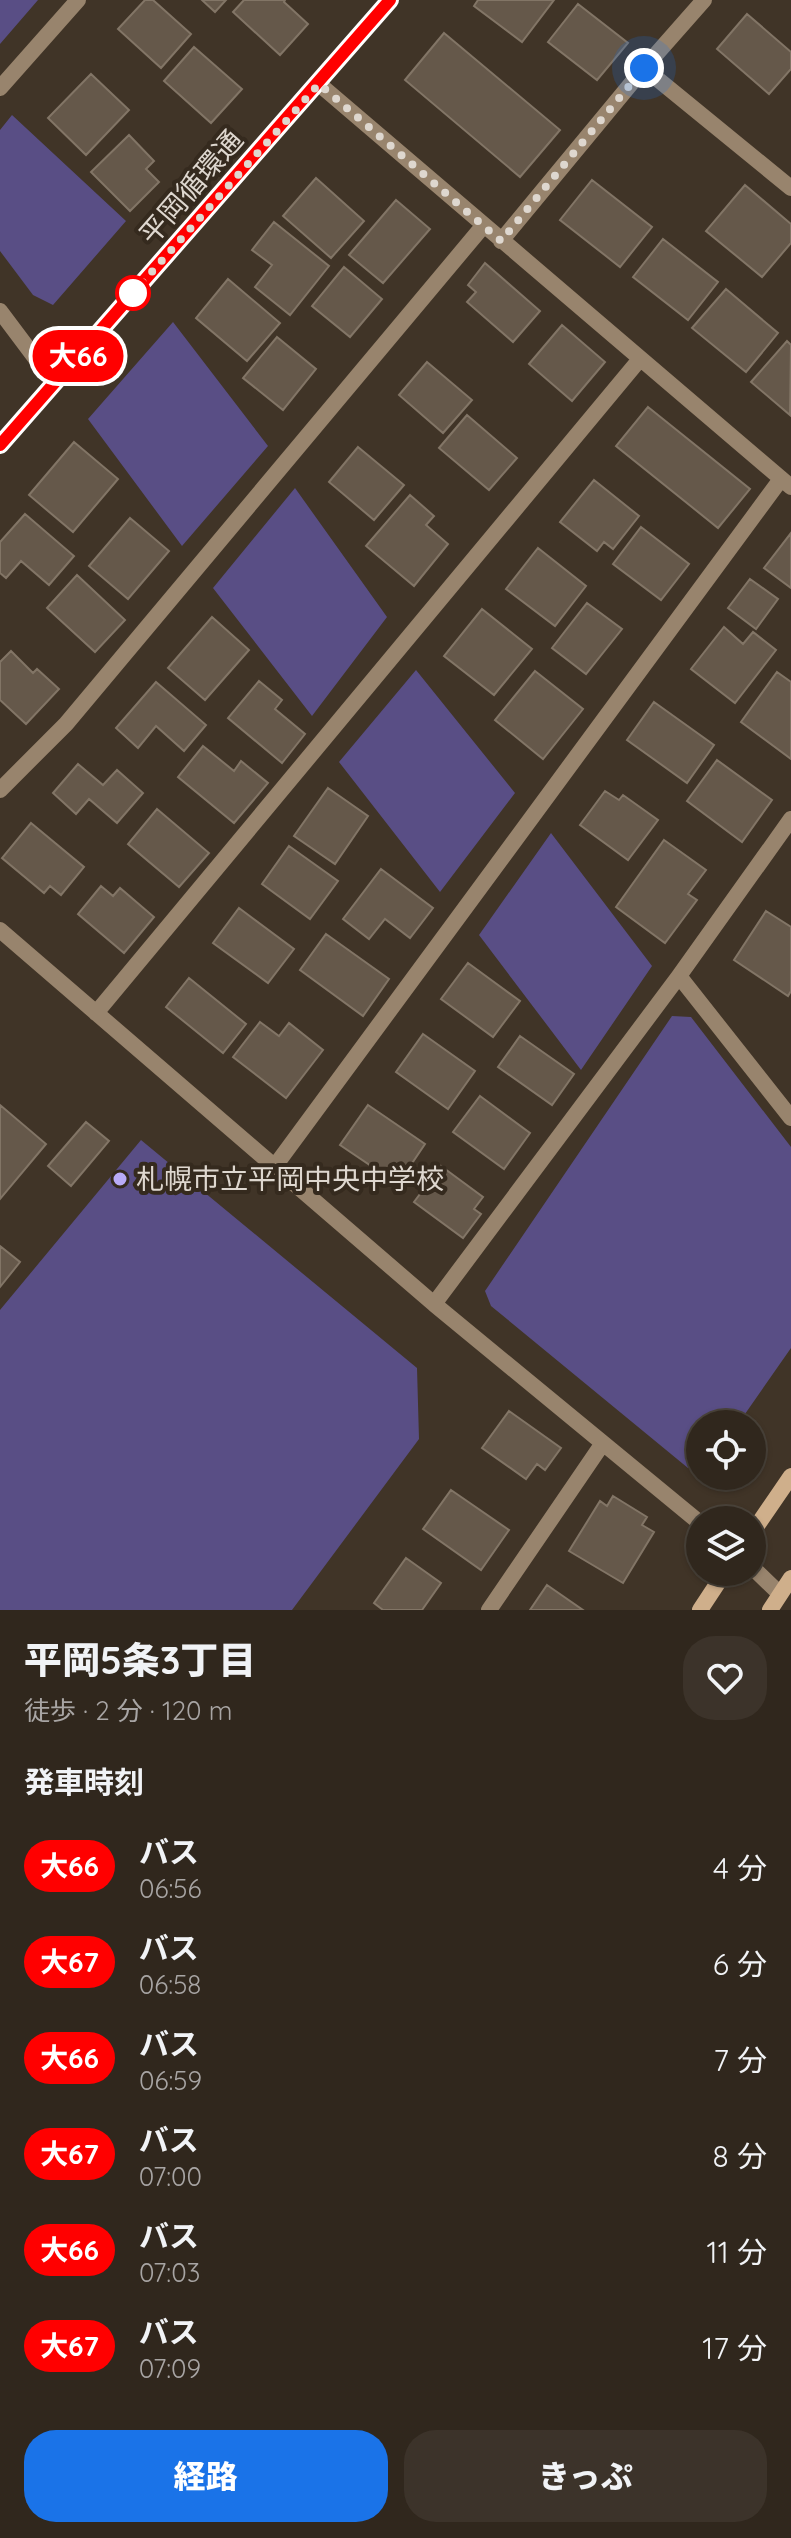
<!DOCTYPE html>
<html lang="ja">
<meta charset="utf-8">
<style>
:root{--surface:#30271d;--page:#3c332a;--text:#f1f3f6;--muted:#a8a5a4;--line:#4b443b;--accent:#1a73e8}
body{margin:0;font-family:Quicksand,"Noto Sans JP",sans-serif;background:var(--page);color:var(--text);height:100vh;display:flex;flex-direction:column;font-size:30px;white-space:nowrap}
*{box-sizing:border-box;margin:0}
p{font-size:26px;color:var(--muted)}
.icon{flex:none;width:44px;height:44px;fill:none;stroke:currentColor;stroke-width:2;stroke-linecap:round;stroke-linejoin:round}
.map{position:relative;height:1610px;overflow:hidden}
.panel{display:flex;flex-direction:column;background:var(--surface);flex:1}
.panel>*{flex:none}
.badge{padding:0 16px;border-radius:26px;font-size:28px;line-height:52px}
.fabs{position:absolute;left:686px;top:1410px;display:grid;gap:16px}
.fabs a{display:grid;place-items:center;width:80px;height:80px;border-radius:50%;background:var(--surface);box-shadow:0 2px 6px #0004,0 0 0 2px var(--line);font-size:40px}
.you{position:absolute;width:40px;height:40px;margin:-20px;border:6px solid #fff;border-radius:50%;background:#1a73e8;box-shadow:0 0 0 12px #1a73e833}
.map>.badge{position:absolute;translate:-50% -50%;box-shadow:0 0 0 4px #fff}
h2{padding:0 24px;font-size:30px;line-height:72px}
.round{display:grid;place-items:center;flex:none;width:84px;height:84px;border-radius:32px;background:var(--page)}
.headline{display:flex;align-items:center;justify-content:space-between;height:136px;padding:0 24px}
h1{font-size:38px;font-weight:800;line-height:60px}
.primary-button{display:flex;gap:16px;margin-top:auto;padding:16px 24px}
.primary-button a{flex:1;height:92px;border-radius:32px;background:var(--accent);color:#fff;font-size:32px;font-weight:800;line-height:92px;text-align:center}
.primary-button a+a{background:var(--page);color:var(--text)}
ul{padding:0;list-style:none}
li{display:flex;align-items:center;gap:24px;height:96px;padding:0 24px}
li div{flex:1}
li b{display:block;font-size:30px}
li em{font-style:normal}
li .badge{min-width:88px;font-weight:700;text-align:center}
.map>svg:first-child{display:block}
.green{fill:#594e85}
.building{fill:#65584a;stroke:#827566;stroke-width:2}
.lines{fill:none;stroke-linecap:round;stroke-linejoin:round}
.minor{stroke:#98846d;stroke-width:16}
.tertiary{stroke:#98846d;stroke-width:16}
.secondary{stroke:#cfaf8b;stroke-width:16}
.line-casing{stroke:#fff;stroke-width:18}
.line{stroke:#f00;stroke-width:12}
.walk{stroke:#ded7cf;stroke-width:8;stroke-dasharray:0 14.4}
.stop-dot{fill:#fff;stroke:#f00;stroke-width:4}
.poi-dot{fill:#b9abf7;stroke:#352a1e;stroke-width:3}
.labels{text-anchor:middle;stroke-width:8;stroke-linejoin:round;paint-order:stroke}
.street-label{font-size:28px;fill:#ded7cf;stroke:#352a1e}
.poi-label{font-size:28px;fill:#ded7cf;stroke:#352a1e;text-anchor:start}
</style>
<div class="map">
<svg width="791" height="1610" viewBox="0 0 791 1610">
<rect width="100%" height="100%" fill="#403427"/>
<path class="green" d="M 0,0 L 38,0 L 0,44 Z
M 12,115 L 126,221 L 53,305 L 33,295 L 0,251 L 0,130 Z
M 173,322 L 268,446 L 182,546 L 88,419 Z
M 295,488 L 387,617 L 312,716 L 213,588 Z
M 416,670 L 515,793 L 440,892 L 339,762 Z
M 551,833 L 652,966 L 581,1070 L 479,935 Z
M 672,1016 L 691,1017 L 791,1147 L 791,1348 L 738,1424 L 700,1424 L 700,1468 L 688,1468 L 491,1306 L 485,1291 Z
M 141,1140 L 417,1368 L 419,1439 L 292,1610 L 0,1610 L 0,1310 Z"/>
<path class="building" d="M 145,0 L 153,0 L 191,34 L 161,68 L 118,29 Z
M 202,0 L 226,0 L 215,12 Z
M 244,0 L 285,0 L 284,2 L 308,24 L 280,55 L 233,12 Z
M 478,0 L 554,0 L 522,42 L 474,6 Z
M 578,4 L 628,43 L 597,80 L 548,42 Z
M 747,14 L 791,52 L 791,69 L 769,94 L 717,49 Z
M 444,33 L 560,130 L 520,177 L 405,80 Z
M 194,47 L 242,89 L 211,123 L 164,81 Z
M 91,74 L 129,110 L 86,155 L 48,118 Z
M 129,135 L 154,161 L 146,169 L 159,182 L 130,211 L 91,172 Z
M 316,178 L 364,221 L 331,258 L 283,216 Z
M 592,180 L 652,227 L 620,267 L 560,220 Z
M 745,185 L 791,224 L 791,243 L 762,277 L 706,231 Z
M 396,200 L 430,229 L 383,283 L 349,255 Z
M 274,222 L 329,266 L 290,315 L 255,287 L 272,265 L 252,250 Z
M 663,239 L 718,282 L 688,320 L 633,277 Z
M 485,263 L 540,311 L 513,342 L 467,302 L 476,292 L 468,285 Z
M 344,267 L 382,299 L 350,337 L 312,306 Z
M 228,279 L 280,323 L 247,361 L 196,318 Z
M 726,289 L 778,333 L 746,372 L 692,328 Z
M 562,325 L 605,362 L 572,401 L 529,364 Z
M 277,337 L 316,369 L 283,410 L 243,378 Z
M 787,341 L 791,345 L 790,415 L 751,382 Z
M 427,362 L 472,400 L 443,433 L 399,395 Z
M 648,407 L 750,489 L 718,528 L 616,446 Z
M 467,415 L 517,458 L 489,490 L 439,448 Z
M 74,442 L 118,479 L 73,532 L 29,495 Z
M 358,447 L 404,485 L 374,520 L 329,482 Z
M 594,480 L 639,516 L 613,549 L 604,542 L 597,551 L 560,522 Z
M 410,495 L 434,516 L 426,525 L 448,544 L 414,586 L 366,546 Z
M 25,514 L 74,556 L 49,585 L 21,561 L 6,578 L 0,573 L 0,542 Z
M 130,518 L 169,551 L 128,599 L 89,566 Z
M 641,527 L 689,564 L 661,600 L 613,564 Z
M 791,533 L 791,588 L 764,568 Z
M 538,548 L 586,586 L 555,626 L 506,589 Z
M 77,575 L 125,620 L 95,652 L 47,608 Z
M 750,579 L 778,599 L 756,629 L 728,608 Z
M 587,603 L 622,629 L 586,674 L 552,648 Z
M 482,609 L 532,649 L 494,695 L 444,656 Z
M 212,617 L 249,650 L 205,700 L 168,668 Z
M 724,627 L 743,644 L 753,632 L 776,650 L 735,703 L 691,669 Z
M 11,651 L 33,673 L 37,669 L 59,689 L 26,724 L 0,700 L 0,662 Z
M 535,671 L 583,709 L 543,759 L 495,720 Z
M 777,672 L 791,682 L 791,759 L 741,722 Z
M 259,681 L 282,700 L 275,709 L 305,734 L 282,763 L 228,718 Z
M 156,682 L 206,725 L 184,751 L 156,726 L 138,748 L 116,728 Z
M 654,702 L 714,745 L 687,783 L 627,740 Z
M 203,746 L 234,771 L 241,761 L 268,783 L 234,823 L 178,777 Z
M 717,760 L 772,800 L 742,842 L 687,801 Z
M 78,764 L 103,785 L 117,770 L 143,793 L 117,823 L 89,799 L 76,814 L 53,793 Z
M 328,788 L 368,816 L 335,864 L 294,836 Z
M 605,791 L 619,800 L 623,795 L 658,820 L 628,860 L 580,825 Z
M 157,809 L 209,853 L 179,887 L 128,844 Z
M 31,823 L 84,867 L 61,895 L 50,886 L 44,893 L 2,858 Z
M 664,840 L 706,870 L 688,894 L 697,900 L 665,943 L 616,907 Z
M 289,846 L 338,881 L 310,919 L 262,884 Z
M 381,869 L 433,908 L 410,938 L 385,919 L 369,939 L 343,919 Z
M 101,886 L 113,896 L 120,888 L 154,917 L 124,953 L 78,914 Z
M 239,908 L 294,949 L 268,983 L 213,943 Z
M 766,911 L 791,927 L 791,991 L 788,996 L 734,960 Z
M 326,934 L 389,979 L 363,1016 L 300,970 Z
M 468,963 L 520,1001 L 493,1037 L 441,999 Z
M 189,978 L 246,1024 L 223,1053 L 166,1007 Z
M 260,1022 L 279,1036 L 289,1023 L 323,1050 L 286,1098 L 233,1057 Z
M 423,1034 L 475,1071 L 448,1109 L 396,1072 Z
M 520,1036 L 574,1074 L 552,1105 L 498,1067 Z
M 480,1096 L 530,1133 L 504,1169 L 453,1132 Z
M 0,1105 L 46,1144 L 0,1199 Z
M 368,1105 L 425,1144 L 398,1184 L 340,1145 Z
M 86,1122 L 109,1141 L 71,1186 L 48,1166 Z
M 441,1166 L 483,1197 L 474,1209 L 481,1214 L 463,1238 L 414,1202 Z
M 0,1246 L 20,1262 L 0,1287 Z
M 509,1411 L 561,1448 L 545,1470 L 537,1464 L 526,1479 L 482,1448 Z
M 451,1490 L 509,1530 L 481,1570 L 423,1529 Z
M 613,1496 L 647,1517 L 642,1525 L 654,1532 L 623,1583 L 569,1551 L 600,1501 L 607,1506 Z
M 406,1558 L 441,1583 L 422,1610 L 383,1610 L 374,1603 Z
M 547,1585 L 583,1610 L 530,1610 Z"/>
<g class="lines">
<path class="minor" d="M 644,68 L 791,188
M 319,84 L 791,487
M 0,88 L 78,0
M 501,241 L 644,68 L 704,0
M 0,311 L 54,383
M 0,790 L 66,724 L 484,225
M 0,930 L 434,1304 L 700,1523
M 679,976 L 791,1118
M 96,1013 L 640,359
M 275,1166 L 781,479
M 434,1304 L 679,976 L 791,819
M 752,1567 L 780,1594
M 489,1610 L 603,1443"/>
<path class="tertiary" d="M 0,445 L 390,0"/>
<path class="secondary" d="M 752,1533 L 791,1476
M 700,1610 L 725,1572
M 770,1610 L 791,1578"/>
</g>
<g class="lines">
<defs>
<path id="line" d="M 0,445 L 390,0"/>
</defs>
<use href="#line" class="line-casing"/>
<use href="#line" class="line"/>
<path class="walk" d="M 133,293 L 319,84 L 501,241 L 644,68"/>
</g>
<circle class="stop-dot" cx="133" cy="293" r="16"/>
<circle class="poi-dot" cx="120" cy="1179" r="8"/>
<g class="labels">
<g class="street-label">
<text transform="translate(191 187) rotate(-49)" y="10">平岡循環通</text>
</g>
<g class="poi-label">
<text x="136" y="1189">札幌市立平岡中央中学校</text>
</g>
</g>
</svg>
<div class="fabs">
<a><svg class="icon" aria-label="locate" viewBox="0 0 24 24"><circle cx="12" cy="12" r="6"/><path d="M12 2v4M12 18v4M2 12h4M18 12h4"/></svg></a>
<a><svg class="icon" aria-label="layers" viewBox="0 0 24 24"><path d="M12 4l9 5-9 5-9-5zM3 14l9 5 9-5"/></svg></a>
</div>
<div class="you" style="left:644px;top:68px"></div>
<b class="badge" style="left:78px;top:356px;background:#f00;color:#fff">大66</b>
</div>
<section class="panel">
<div class="headline"><div><h1>平岡5条3丁目</h1><p>徒歩 · 2 分 · 120 m</p></div><a class="round"><svg class="icon" aria-label="heart" viewBox="0 0 24 24"><path d="M12 20l-8-8c-3-5 5-10 8-4 3-6 11-1 8 4z"/></svg></a></div>
<h2>発車時刻</h2>
<ul>
<li><span class="badge" style="background:#f00;color:#fff">大66</span><div><b>バス</b><p>06:56</p></div><em>4 分</em></li>
<li><span class="badge" style="background:#f00;color:#fff">大67</span><div><b>バス</b><p>06:58</p></div><em>6 分</em></li>
<li><span class="badge" style="background:#f00;color:#fff">大66</span><div><b>バス</b><p>06:59</p></div><em>7 分</em></li>
<li><span class="badge" style="background:#f00;color:#fff">大67</span><div><b>バス</b><p>07:00</p></div><em>8 分</em></li>
<li><span class="badge" style="background:#f00;color:#fff">大66</span><div><b>バス</b><p>07:03</p></div><em>11 分</em></li>
<li><span class="badge" style="background:#f00;color:#fff">大67</span><div><b>バス</b><p>07:09</p></div><em>17 分</em></li>
</ul>
<div class="primary-button"><a>経路</a><a>きっぷ</a></div>
</section>
